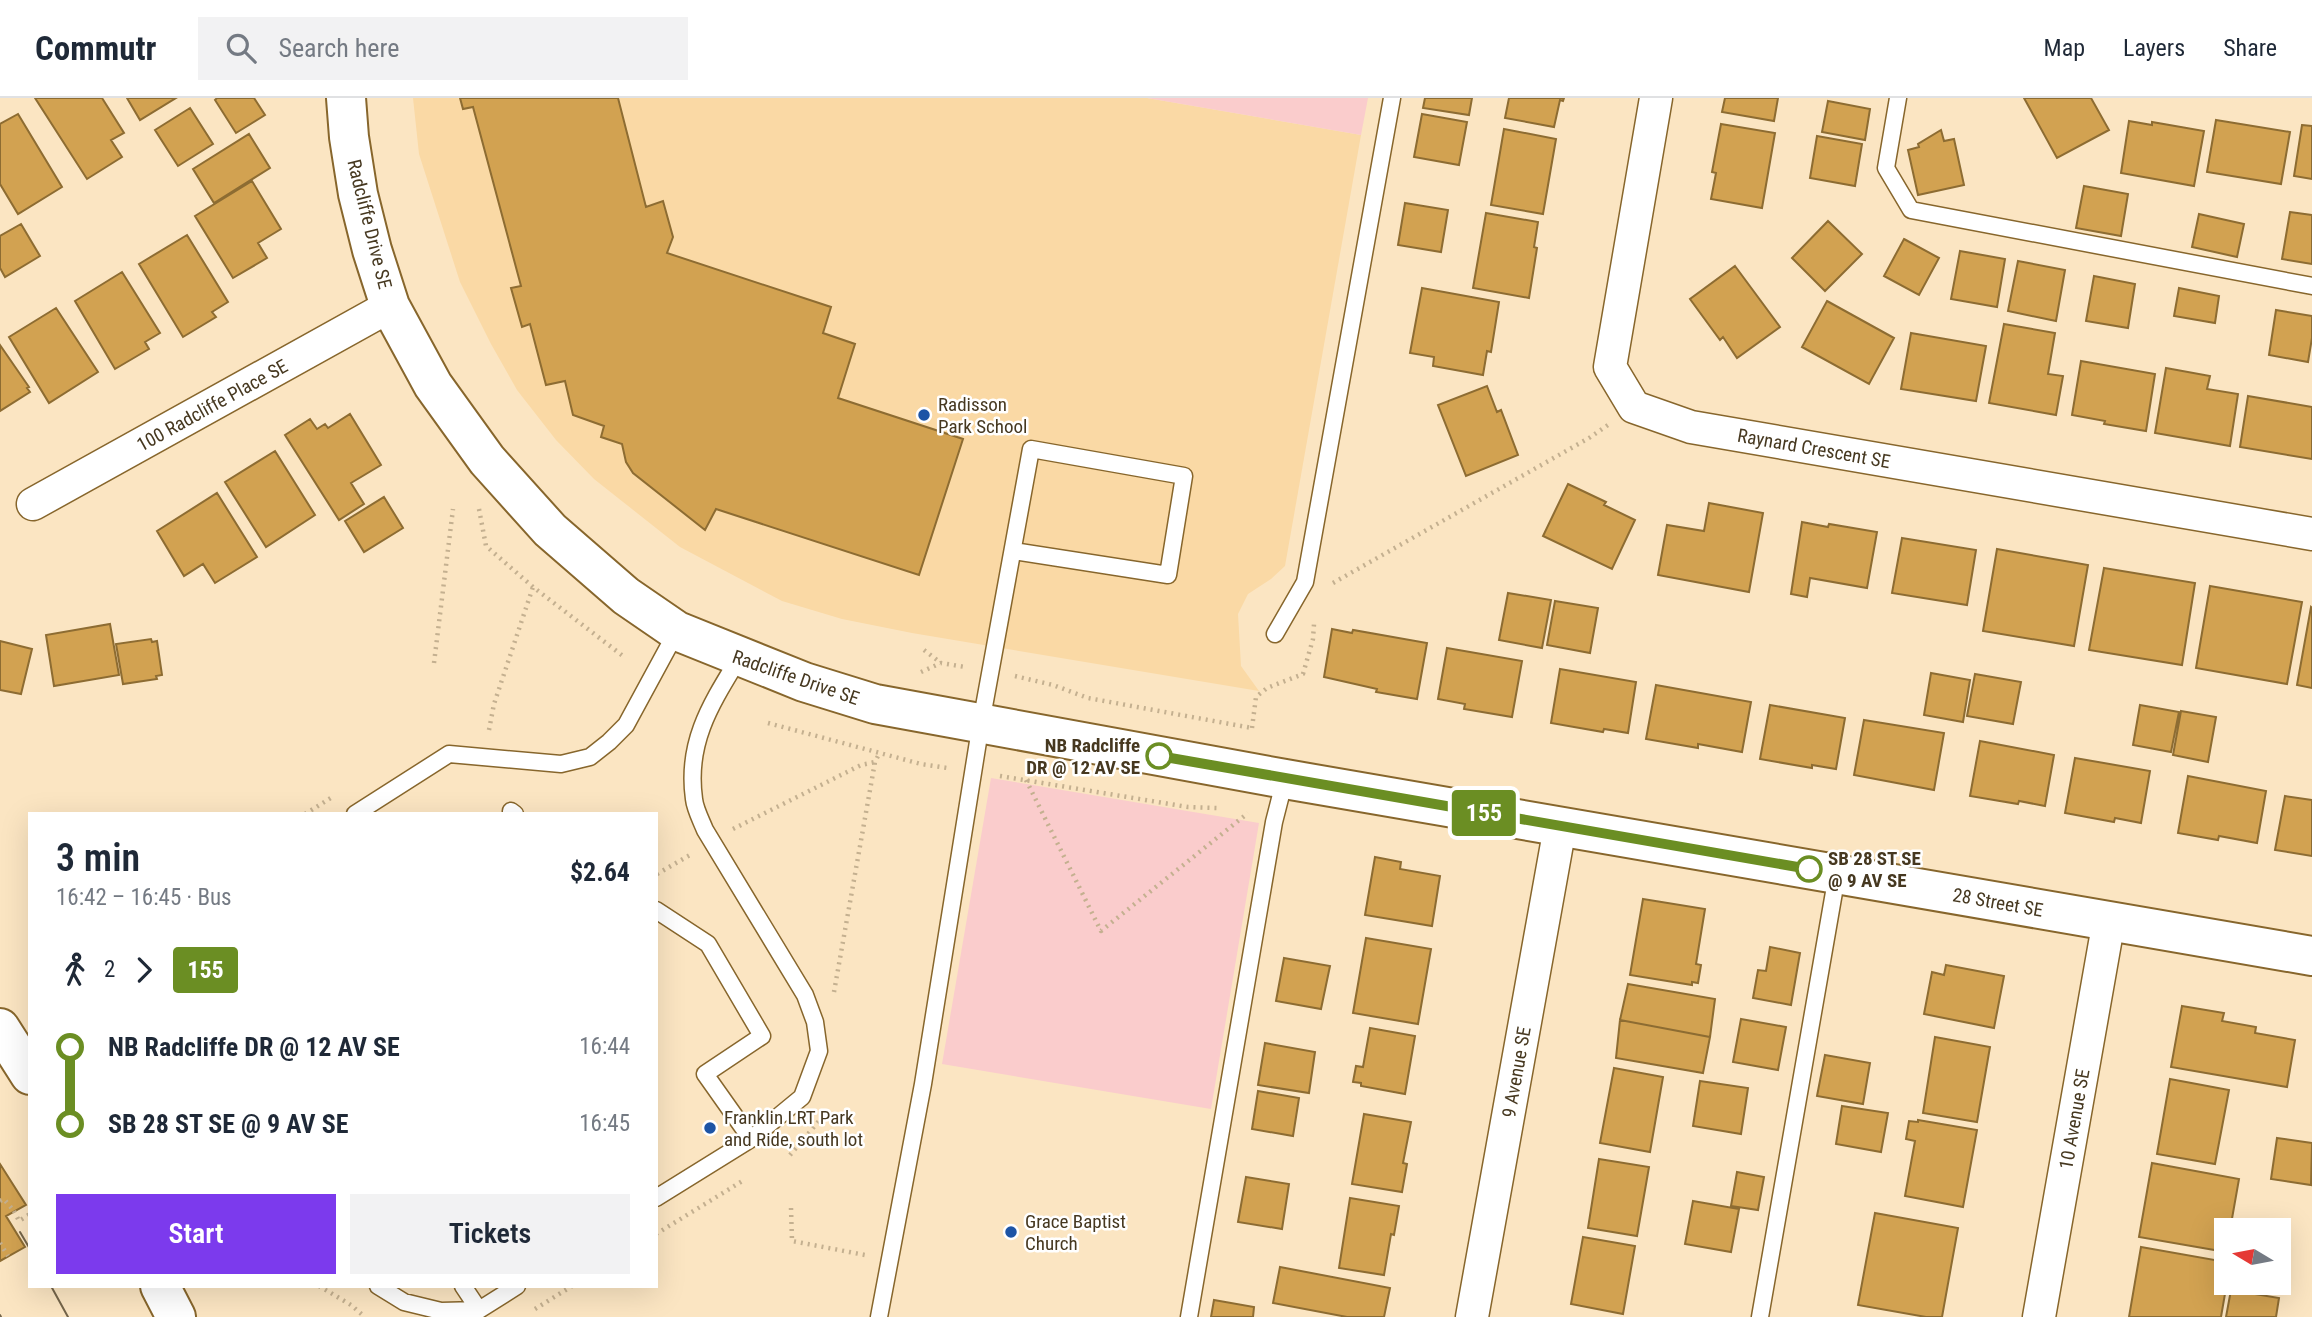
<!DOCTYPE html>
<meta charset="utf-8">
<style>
:root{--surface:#fff;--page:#f2f2f3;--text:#1f2937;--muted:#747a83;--line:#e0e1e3;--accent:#7c3aed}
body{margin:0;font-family:"Roboto Condensed",sans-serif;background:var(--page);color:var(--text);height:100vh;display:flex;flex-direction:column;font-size:26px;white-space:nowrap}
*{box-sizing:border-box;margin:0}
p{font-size:23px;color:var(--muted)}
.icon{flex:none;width:38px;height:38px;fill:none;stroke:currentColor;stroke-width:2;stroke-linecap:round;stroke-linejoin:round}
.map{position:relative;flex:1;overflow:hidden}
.panel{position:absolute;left:28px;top:714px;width:630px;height:476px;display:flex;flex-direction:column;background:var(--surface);border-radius:0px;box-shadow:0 7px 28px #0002}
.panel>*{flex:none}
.badge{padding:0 14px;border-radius:5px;font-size:24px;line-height:46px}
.needle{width:46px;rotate:280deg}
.tools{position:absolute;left:2214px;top:1120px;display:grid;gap:14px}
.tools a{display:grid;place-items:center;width:77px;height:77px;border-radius:0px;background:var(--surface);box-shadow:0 7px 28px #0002;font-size:35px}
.map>.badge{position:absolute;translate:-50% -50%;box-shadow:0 0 0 4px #fff}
.legs{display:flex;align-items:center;gap:10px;height:77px;padding:0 28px;font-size:23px}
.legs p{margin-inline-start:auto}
.head{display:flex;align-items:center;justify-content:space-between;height:119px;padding:0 28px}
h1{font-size:38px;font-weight:600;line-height:52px}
.button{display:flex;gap:14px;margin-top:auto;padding:14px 28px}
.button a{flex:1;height:80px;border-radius:0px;background:var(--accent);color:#fff;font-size:28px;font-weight:600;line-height:80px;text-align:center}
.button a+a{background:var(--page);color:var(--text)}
ul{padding:0 28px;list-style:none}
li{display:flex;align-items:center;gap:24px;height:77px;font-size:26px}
li i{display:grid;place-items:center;width:10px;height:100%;margin:0 9px;background:currentColor}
li i::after{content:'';width:18px;height:18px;margin:-9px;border:5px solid;border-radius:50%;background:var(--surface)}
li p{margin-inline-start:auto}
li:first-child i{background:linear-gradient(#0000 50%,currentColor 0)}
li:last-child i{background:linear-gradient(currentColor 50%,#0000 0)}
header{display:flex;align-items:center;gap:42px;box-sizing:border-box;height:98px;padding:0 35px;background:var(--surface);border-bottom:2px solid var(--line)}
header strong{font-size:33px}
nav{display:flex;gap:38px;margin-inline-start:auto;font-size:24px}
.search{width:490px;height:63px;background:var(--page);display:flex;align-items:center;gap:18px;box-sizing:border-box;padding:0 24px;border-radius:0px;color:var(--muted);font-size:26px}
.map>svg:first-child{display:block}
.built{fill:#fad9a5}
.green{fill:#facccc}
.building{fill:#d2a251;stroke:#8d6c32;stroke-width:2}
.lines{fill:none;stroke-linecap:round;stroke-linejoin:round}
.lane-casing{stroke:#87662c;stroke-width:19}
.street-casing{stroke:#87662c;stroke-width:35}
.secondary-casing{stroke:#87662c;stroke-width:42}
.path{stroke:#c4b090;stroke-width:4.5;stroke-dasharray:2 5;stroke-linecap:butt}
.lane{stroke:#fff;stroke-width:16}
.street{stroke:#fff;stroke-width:32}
.secondary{stroke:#fff;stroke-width:38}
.tram{stroke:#75654a;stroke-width:2}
.path-bridge{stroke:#c4b090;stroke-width:4.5;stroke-dasharray:2 5;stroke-linecap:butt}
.line-1-casing{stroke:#fff;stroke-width:16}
.line-1{stroke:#6b8e23;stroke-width:10}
.poi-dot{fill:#1d54a5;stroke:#fff;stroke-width:2.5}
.stop-1-dot{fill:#fff;stroke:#6b8e23;stroke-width:3.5}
.labels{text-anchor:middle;stroke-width:5;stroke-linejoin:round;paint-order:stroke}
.street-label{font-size:19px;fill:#463820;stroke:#fff}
.poi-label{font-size:19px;fill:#463820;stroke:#fff;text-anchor:start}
.stop-label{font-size:19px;font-weight:bold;fill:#463820;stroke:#fff;text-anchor:end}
</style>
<header>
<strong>Commutr</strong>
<div class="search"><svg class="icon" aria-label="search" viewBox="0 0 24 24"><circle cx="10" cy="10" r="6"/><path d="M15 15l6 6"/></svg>Search here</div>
<nav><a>Map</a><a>Layers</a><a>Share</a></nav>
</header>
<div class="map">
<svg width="2312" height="1219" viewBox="0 0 2312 1219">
<rect width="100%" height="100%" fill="#fbe5c2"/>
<path class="built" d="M 413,0 L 1147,0 L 1361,37 L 1285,468 L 1271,481 L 1248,496 L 1238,516 L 1241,568 L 1259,593 L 912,535 L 842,521 L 782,503 L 680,449 L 594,381 L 556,342 L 517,292 L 491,246 L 460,184 L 419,56 Z"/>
<path class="green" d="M 1147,0 L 1368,0 L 1361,37 Z
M 991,680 L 1259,725 L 1211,1011 L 942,966 Z"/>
<path class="building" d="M 35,0 L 102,0 L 124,35 L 111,42 L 122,59 L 87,81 Z
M 127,0 L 176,0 L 140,22 Z
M 217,0 L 254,0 L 265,17 L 236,35 L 215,2 Z
M 460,0 L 618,0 L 646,109 L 663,103 L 673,139 L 667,155 L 831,209 L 823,235 L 855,246 L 838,300 L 963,341 L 919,477 L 716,411 L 705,432 L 633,375 L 626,364 L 622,346 L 601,339 L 604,328 L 573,317 L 565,283 L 546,287 L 530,226 L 522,229 L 511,190 L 521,188 L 473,9 L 463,11 Z
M 1425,0 L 1472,0 L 1469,17 L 1423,10 Z
M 1509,0 L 1564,0 L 1563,3 L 1560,2 L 1554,29 L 1505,20 Z
M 1725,0 L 1778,0 L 1774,23 L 1722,14 Z
M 2024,0 L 2091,0 L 2109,32 L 2057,60 Z
M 1828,3 L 1870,11 L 1865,42 L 1822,34 Z
M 190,10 L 213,46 L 178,68 L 155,32 Z
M 18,16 L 62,89 L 18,116 L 0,86 L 0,26 Z
M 1422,16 L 1467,24 L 1459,67 L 1414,59 Z
M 2216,22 L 2290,34 L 2281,86 L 2207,74 Z
M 2129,23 L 2152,27 L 2152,24 L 2204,33 L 2194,88 L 2121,75 Z
M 1721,26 L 1775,35 L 1762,110 L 1711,101 L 1716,75 L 1712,74 Z
M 2302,27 L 2312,28 L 2312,81 L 2294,78 Z
M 1504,31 L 1556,41 L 1543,116 L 1491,107 Z
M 1941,32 L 1944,43 L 1954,41 L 1964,87 L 1918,97 L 1908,52 L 1919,49 L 1918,46 Z
M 249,36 L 270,70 L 214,105 L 193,71 Z
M 1817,38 L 1862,46 L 1855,88 L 1810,80 Z
M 252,83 L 281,131 L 258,145 L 267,160 L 233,180 L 195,118 Z
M 2084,88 L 2128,96 L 2121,138 L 2076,130 Z
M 1405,105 L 1448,112 L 1441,154 L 1398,147 Z
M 2290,114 L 2312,117 L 2312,166 L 2282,161 Z
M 1486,115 L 1538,124 L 1534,149 L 1537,150 L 1529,200 L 1473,190 Z
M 2199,116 L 2244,126 L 2237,159 L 2192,149 Z
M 1828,123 L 1862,156 L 1825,193 L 1792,160 Z
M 21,126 L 40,158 L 5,179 L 0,170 L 0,138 Z
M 187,137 L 228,204 L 212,214 L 216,219 L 183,239 L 139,166 Z
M 1904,141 L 1939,160 L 1919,197 L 1884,178 Z
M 1960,153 L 2005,161 L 1997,209 L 1951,201 Z
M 2018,163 L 2065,172 L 2056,223 L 2008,213 Z
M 1735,168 L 1780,229 L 1737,260 L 1723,239 L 1720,242 L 1690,201 Z
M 122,174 L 160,235 L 145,244 L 149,251 L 115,271 L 75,203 Z
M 2094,178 L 2135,186 L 2128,230 L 2086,223 Z
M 1422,190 L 1499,204 L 1491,254 L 1487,253 L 1483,277 L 1433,268 L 1434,259 L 1410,255 Z
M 2179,190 L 2219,198 L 2215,225 L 2174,218 Z
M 1827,203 L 1894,240 L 1869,286 L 1802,249 Z
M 56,210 L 98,274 L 49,305 L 9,239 Z
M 2276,212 L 2312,218 L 2312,240 L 2308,264 L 2269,257 Z
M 2004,226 L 2055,235 L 2048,276 L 2063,278 L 2056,317 L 1989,305 Z
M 1911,235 L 1986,248 L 1976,303 L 1901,291 Z
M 0,247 L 29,289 L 27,290 L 30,294 L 0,313 Z
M 2081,263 L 2155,276 L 2146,333 L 2104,326 L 2105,323 L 2072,317 Z
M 2166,270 L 2210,278 L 2207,291 L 2238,296 L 2230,348 L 2155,335 Z
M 1487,288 L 1497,314 L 1501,312 L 1518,357 L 1466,378 L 1438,307 Z
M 2248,298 L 2312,309 L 2312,361 L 2240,349 Z
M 350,316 L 381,367 L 351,385 L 364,406 L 339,422 L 285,337 L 310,321 L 317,331 L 325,326 L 328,330 Z
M 275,353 L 315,417 L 266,449 L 225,384 Z
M 1568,386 L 1606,404 L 1604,407 L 1635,422 L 1612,471 L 1543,438 Z
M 217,395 L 257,459 L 215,485 L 203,466 L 184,478 L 157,433 Z
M 384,399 L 403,430 L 364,454 L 345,423 Z
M 1709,405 L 1763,415 L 1749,494 L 1658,477 L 1667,427 L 1704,433 Z
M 1802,424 L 1828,429 L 1829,426 L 1877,434 L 1867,490 L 1810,480 L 1807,499 L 1791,496 Z
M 1902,440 L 1976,452 L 1967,507 L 1892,495 Z
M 1997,451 L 2088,467 L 2074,548 L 1983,533 Z
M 2104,470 L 2195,485 L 2182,567 L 2089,552 Z
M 2210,488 L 2302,504 L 2287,586 L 2196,570 Z
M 1508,495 L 1551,502 L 1542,550 L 1499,542 Z
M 1555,503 L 1598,510 L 1590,555 L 1547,547 Z
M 2311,509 L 2312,510 L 2312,590 L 2297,587 Z
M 110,526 L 119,577 L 54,588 L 46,537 Z
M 1332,531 L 1352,535 L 1353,532 L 1427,545 L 1417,601 L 1376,594 L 1377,591 L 1324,579 Z
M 151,541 L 152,544 L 157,543 L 162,577 L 156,578 L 157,581 L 123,586 L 116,546 Z
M 0,543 L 32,551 L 21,596 L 0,592 Z
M 1447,550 L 1522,563 L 1512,619 L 1464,611 L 1465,606 L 1438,601 Z
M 1560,571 L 1636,584 L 1628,635 L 1604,631 L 1603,634 L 1551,625 Z
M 1931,575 L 1970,582 L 1963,624 L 1924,617 Z
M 1975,576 L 2021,584 L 2013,626 L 1967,618 Z
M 1656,587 L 1751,604 L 1742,654 L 1698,646 L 1698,650 L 1646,641 Z
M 1770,607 L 1845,620 L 1836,671 L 1812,667 L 1812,670 L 1760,661 Z
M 2140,607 L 2179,614 L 2171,654 L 2133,647 Z
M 2181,613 L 2216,619 L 2208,664 L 2173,657 Z
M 1864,622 L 1944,635 L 1934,692 L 1854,677 Z
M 1980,643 L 2054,657 L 2045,708 L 2019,703 L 2018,706 L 1970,698 Z
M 2075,660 L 2150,673 L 2141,725 L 2115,720 L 2114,724 L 2065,715 Z
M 2188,678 L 2266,693 L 2257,745 L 2219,738 L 2218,742 L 2178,735 Z
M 2285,698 L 2312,702 L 2312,758 L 2275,752 Z
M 1375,759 L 1401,764 L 1400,771 L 1440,778 L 1432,828 L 1365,817 Z
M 1643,801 L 1705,811 L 1696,866 L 1701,867 L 1698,885 L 1692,884 L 1692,887 L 1630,877 Z
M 1366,840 L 1431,851 L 1418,926 L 1353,915 Z
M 1770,849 L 1800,855 L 1791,907 L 1753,900 L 1758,872 L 1766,873 Z
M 1284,860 L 1330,868 L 1321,911 L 1276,903 Z
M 1946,867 L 2004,878 L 1994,930 L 1924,916 L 1932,874 L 1944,877 Z
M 1628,886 L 1715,901 L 1710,939 L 1620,922 Z
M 2182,908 L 2224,915 L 2222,923 L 2256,929 L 2255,935 L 2295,942 L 2287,989 L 2171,969 Z
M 1741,921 L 1786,929 L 1778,972 L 1733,964 Z
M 1620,922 L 1710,939 L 1703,975 L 1616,960 Z
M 1370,930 L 1415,938 L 1405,996 L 1361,988 L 1361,985 L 1353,984 L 1356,968 L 1363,969 Z
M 1935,939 L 1990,949 L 1977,1024 L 1923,1015 Z
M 1265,945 L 1315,954 L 1309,995 L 1258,987 Z
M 1825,957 L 1870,965 L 1863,1006 L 1817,998 Z
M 1614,970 L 1663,979 L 1650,1054 L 1600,1045 Z
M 2170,981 L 2229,992 L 2215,1066 L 2157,1056 Z
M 1700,983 L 1748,990 L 1741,1036 L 1693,1028 Z
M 1258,993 L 1299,1000 L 1293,1038 L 1252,1031 Z
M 1842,1008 L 1888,1015 L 1881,1054 L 1836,1046 Z
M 1364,1016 L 1411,1024 L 1403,1065 L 1407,1066 L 1402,1094 L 1352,1086 Z
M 1918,1022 L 1977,1032 L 1963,1109 L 1905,1098 L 1915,1043 L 1906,1041 L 1909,1023 L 1918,1024 Z
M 2277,1040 L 2312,1045 L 2311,1087 L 2271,1081 Z
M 1599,1061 L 1649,1069 L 1637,1138 L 1588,1130 Z
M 2152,1065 L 2239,1081 L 2230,1132 L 2226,1132 L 2226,1154 L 2139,1139 Z
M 0,1066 L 26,1107 L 6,1118 L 25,1149 L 0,1163 Z
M 1737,1074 L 1764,1079 L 1758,1112 L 1731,1108 Z
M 1246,1079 L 1289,1086 L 1282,1131 L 1238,1124 Z
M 1350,1100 L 1399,1108 L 1394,1137 L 1391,1136 L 1384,1177 L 1339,1170 Z
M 1693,1103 L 1739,1111 L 1731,1154 L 1685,1146 Z
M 1875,1115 L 1958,1130 L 1942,1219 L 1926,1219 L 1858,1207 Z
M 1583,1139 L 1635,1148 L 1623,1216 L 1571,1206 Z
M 2141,1149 L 2226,1164 L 2226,1185 L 2238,1185 L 2236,1191 L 2226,1190 L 2221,1219 L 2129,1219 Z
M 1280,1169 L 1390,1190 L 1384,1219 L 1347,1219 L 1273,1205 Z
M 2231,1192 L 2279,1200 L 2276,1219 L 2226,1219 Z
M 1214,1202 L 1254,1209 L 1253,1219 L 1211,1219 Z"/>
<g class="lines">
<defs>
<path id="lane" d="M 1898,0 L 1886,70 L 1911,112 L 2312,188
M 1275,536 L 1305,484 L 1392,0
M 511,713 L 515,716
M 355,716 L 449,656 L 561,666 L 590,659 L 609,644 L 626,627 L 677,533
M 656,812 L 708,846 L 762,938 L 705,976 L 751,1041
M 656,1100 L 751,1041 L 802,999 L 819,953 L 815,924 L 805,897 L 705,732 C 701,722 695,711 694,701 C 686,644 711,606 739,560
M 378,1188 L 404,1204 L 441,1213 L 479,1212 L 517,1188
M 463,1188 L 479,1212
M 879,1219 L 923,986 L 981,625 L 1031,351 L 1184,378 L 1168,477 L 1014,453
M 1189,1219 L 1274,724 L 1285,681
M 1760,1219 L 1837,777"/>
<path id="street" d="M 1656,0 L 1610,269 L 1634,309 L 1691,329 L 2312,436
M 33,406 L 390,208
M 1472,1219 L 1560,729
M 2039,1219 L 2109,822"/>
<path id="secondary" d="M 346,0 L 349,39 L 358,96 L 372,152 L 390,208 L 433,287 L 487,362 L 550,432 L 626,498 L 677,533 L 804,584 L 875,606 L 1285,681 L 2312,858
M 0,930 L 30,977
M 160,1188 L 176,1219"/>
</defs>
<use href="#lane" class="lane-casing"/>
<use href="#street" class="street-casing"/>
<use href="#secondary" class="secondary-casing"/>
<path class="path" d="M 479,411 L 486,448 L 533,489 L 623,558
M 1333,485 L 1589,340 L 1608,327
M 924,552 L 941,565
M 434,565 L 453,411
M 921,574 L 941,565 L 965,569
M 1015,578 L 1053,587 L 1088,600 L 1252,630
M 768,625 L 921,666 L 947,670
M 1252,630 L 1256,599 L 1267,590 L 1303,576 L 1313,541 L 1314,526
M 489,632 L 494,606 L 533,489
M 1000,678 L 1188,709 L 1217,710
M 1026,682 L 1101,833 L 1248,715
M 305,716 L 334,698
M 733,731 L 861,667 L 875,664
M 657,776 L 690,757
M 834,894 L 875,664 L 880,654
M 790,1057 L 819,1023
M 791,1110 L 792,1143 L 865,1157
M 14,1113 L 19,1123 L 30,1116
M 656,1136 L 744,1082
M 0,1145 L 8,1158
M 319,1188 L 351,1207 L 365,1219
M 535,1211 L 572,1188"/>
<use href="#lane" class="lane"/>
<use href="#street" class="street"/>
<use href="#secondary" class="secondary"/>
<path class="tram" d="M 20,1134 L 30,1151
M 51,1188 L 68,1219
M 0,1217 L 1,1219"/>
<path class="path-bridge" d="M 0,1103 L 4,1101 L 14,1113"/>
</g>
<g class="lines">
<defs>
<path id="line-1" d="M 1159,658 L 1809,771"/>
</defs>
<use href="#line-1" class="line-1-casing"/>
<use href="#line-1" class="line-1"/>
</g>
<g class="poi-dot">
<circle cx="924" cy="317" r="7"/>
<circle cx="710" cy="1030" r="7"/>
<circle cx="1011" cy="1134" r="7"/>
</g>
<g class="stop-1-dot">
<circle cx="1159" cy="658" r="12"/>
<circle cx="1809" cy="771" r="12"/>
</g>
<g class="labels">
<g class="street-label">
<text transform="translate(370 126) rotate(76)" y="7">Radcliffe Drive SE</text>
<text transform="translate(212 307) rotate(-29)" y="7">100 Radcliffe Place SE</text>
<text transform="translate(1814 350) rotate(10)" y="7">Raynard Crescent SE</text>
<text transform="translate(796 579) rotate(19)" y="7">Radcliffe Drive SE</text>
<text transform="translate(1998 804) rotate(10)" y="7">28 Street SE</text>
<text transform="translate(1516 974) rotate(-80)" y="7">9 Avenue SE</text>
<text transform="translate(2074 1021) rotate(-80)" y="7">10 Avenue SE</text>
</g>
<g class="poi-label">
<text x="938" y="313">Radisson<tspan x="938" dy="22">Park School</tspan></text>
<text x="724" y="1026">Franklin LRT Park<tspan x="724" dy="22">and Ride, south lot</tspan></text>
<text x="1025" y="1130">Grace Baptist<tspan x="1025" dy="22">Church</tspan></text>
</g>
<g class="stop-label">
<text x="1140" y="654">NB Radcliffe<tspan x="1140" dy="22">DR @ 12 AV SE</tspan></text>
<text x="1828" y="767" text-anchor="start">SB 28 ST SE<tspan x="1828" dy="22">@ 9 AV SE</tspan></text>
</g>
</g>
</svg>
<div class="tools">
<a><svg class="needle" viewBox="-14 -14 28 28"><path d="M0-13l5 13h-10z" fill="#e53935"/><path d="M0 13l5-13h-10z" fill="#747a83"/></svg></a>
</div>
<b class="badge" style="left:1484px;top:715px;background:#6b8e23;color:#fff">155</b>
<section class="panel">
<div class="head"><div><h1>3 min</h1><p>16:42 – 16:45 · Bus</p></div><b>$2.64</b></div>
<div class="legs"><svg class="icon" aria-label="walk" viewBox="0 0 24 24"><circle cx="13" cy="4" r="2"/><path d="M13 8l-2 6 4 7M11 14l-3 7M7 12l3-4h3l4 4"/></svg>2<svg class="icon" aria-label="forward" viewBox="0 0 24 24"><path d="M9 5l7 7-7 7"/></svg><b class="badge" style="background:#6b8e23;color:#fff">155</b></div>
<ul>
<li><i style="color:#6b8e23"></i><b>NB Radcliffe DR @ 12 AV SE</b><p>16:44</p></li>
<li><i style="color:#6b8e23"></i><b>SB 28 ST SE @ 9 AV SE</b><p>16:45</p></li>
</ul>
<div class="button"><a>Start</a><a>Tickets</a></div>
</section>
</div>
